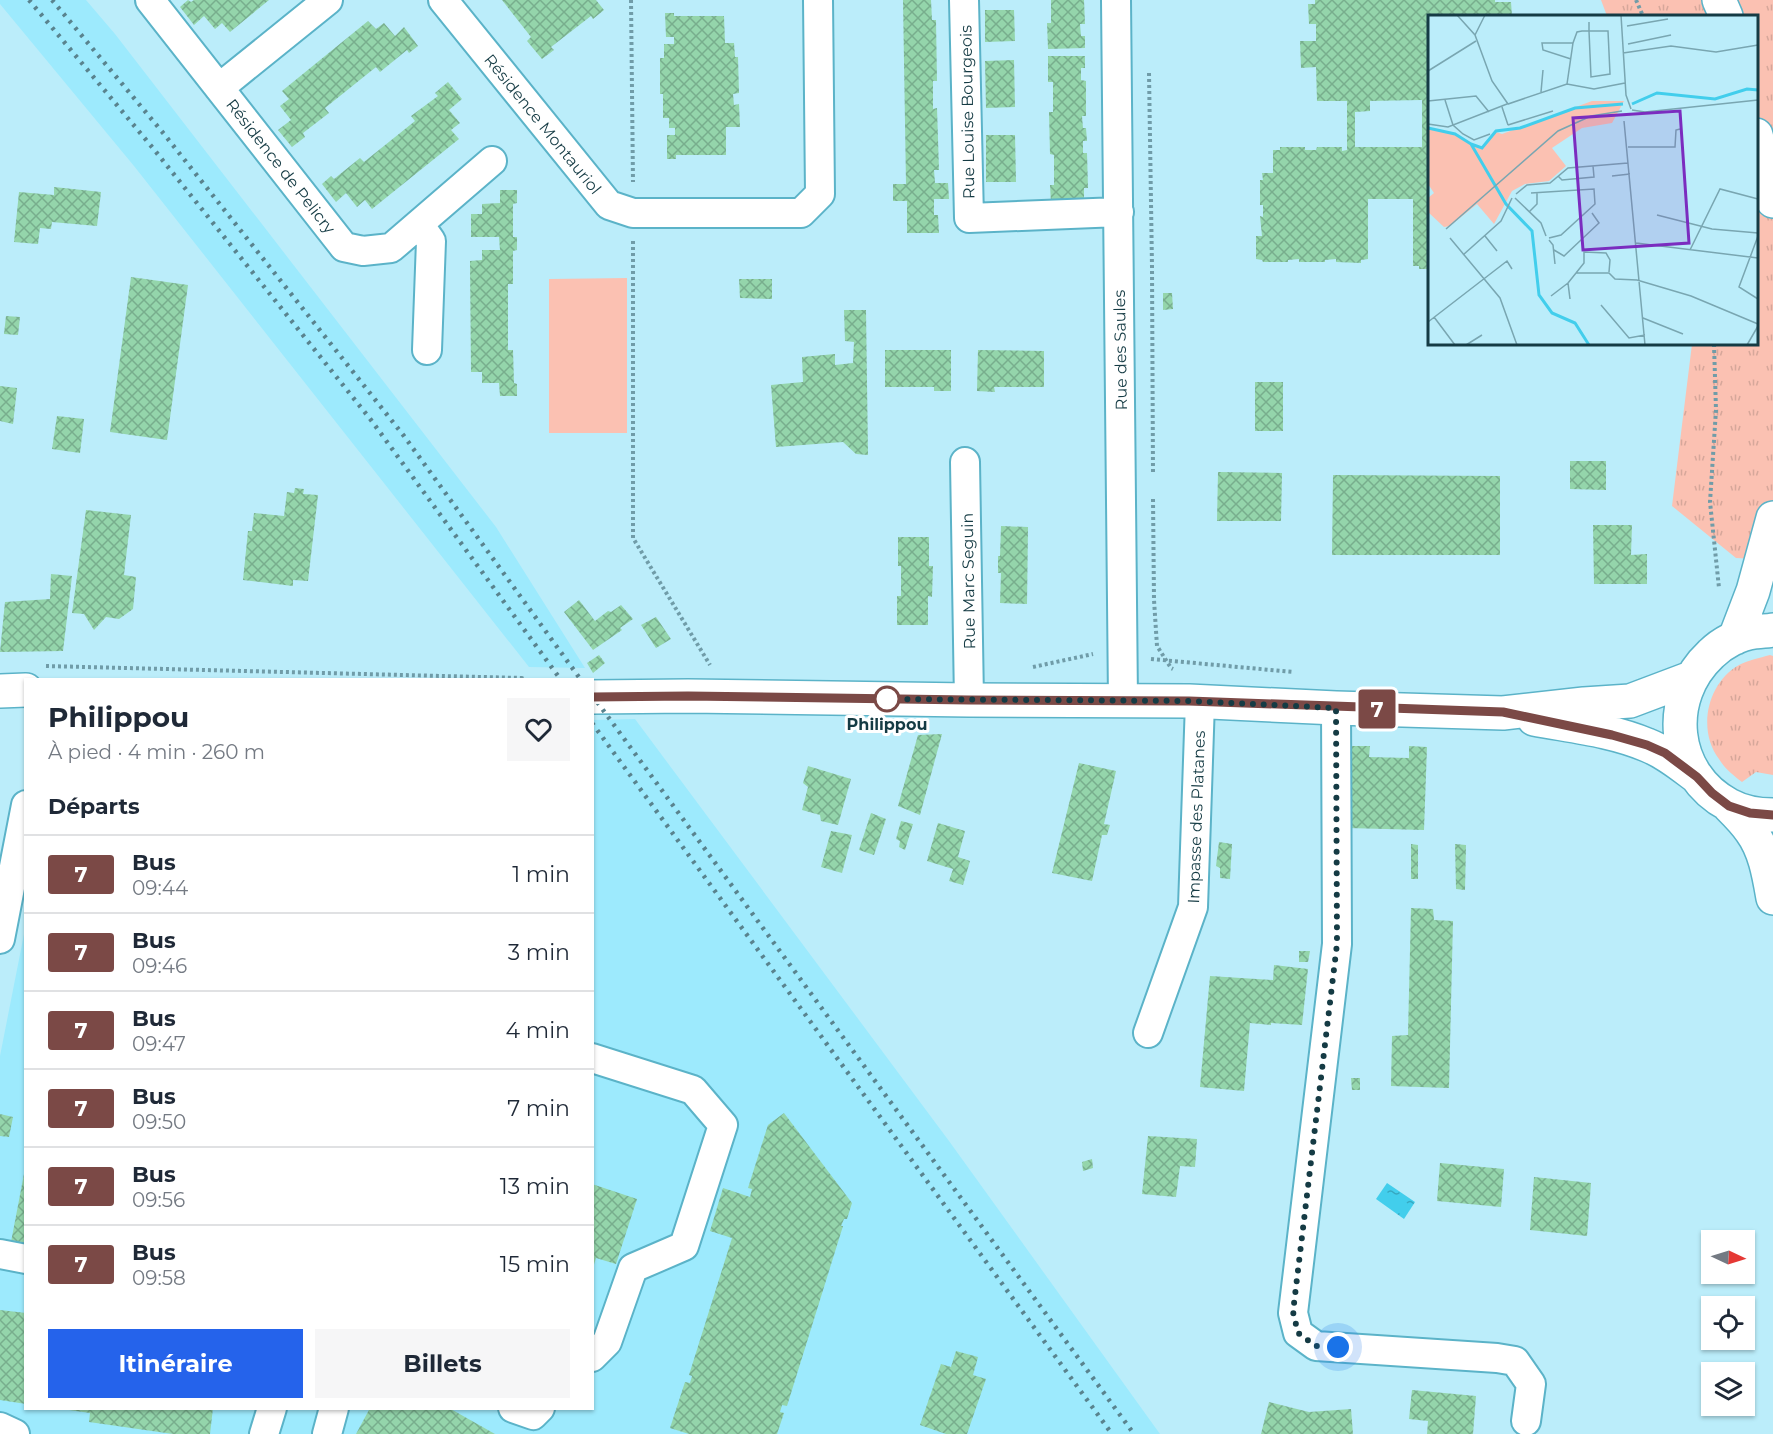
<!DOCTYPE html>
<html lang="fr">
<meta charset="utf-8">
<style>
:root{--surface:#fff;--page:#f6f6f7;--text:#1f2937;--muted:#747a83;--line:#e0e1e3;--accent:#2563eb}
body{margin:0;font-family:Montserrat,sans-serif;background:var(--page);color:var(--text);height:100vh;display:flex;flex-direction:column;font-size:22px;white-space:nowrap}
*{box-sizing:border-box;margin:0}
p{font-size:20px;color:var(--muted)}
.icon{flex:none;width:33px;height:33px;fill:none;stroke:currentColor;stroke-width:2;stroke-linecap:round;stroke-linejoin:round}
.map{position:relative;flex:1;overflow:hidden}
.sheet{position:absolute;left:24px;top:678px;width:570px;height:732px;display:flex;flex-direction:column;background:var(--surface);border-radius:0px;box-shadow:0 2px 4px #0004}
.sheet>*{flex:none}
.badge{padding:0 12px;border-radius:4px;font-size:21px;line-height:39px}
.needle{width:39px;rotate:94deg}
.fabs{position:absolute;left:1701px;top:1230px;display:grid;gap:12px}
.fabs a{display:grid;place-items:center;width:54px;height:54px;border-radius:0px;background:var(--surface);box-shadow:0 2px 4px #0004;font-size:30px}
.you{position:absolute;width:30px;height:30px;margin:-15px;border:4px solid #fff;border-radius:50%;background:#1a73e8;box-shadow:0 0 0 9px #1a73e833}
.map>.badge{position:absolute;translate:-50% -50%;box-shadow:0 0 0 3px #fff}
h2{padding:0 24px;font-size:22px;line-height:54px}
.round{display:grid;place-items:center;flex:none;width:63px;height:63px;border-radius:0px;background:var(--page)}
.headline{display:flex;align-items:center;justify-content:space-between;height:102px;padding:0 24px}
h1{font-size:28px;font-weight:700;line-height:45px}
.action{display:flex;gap:12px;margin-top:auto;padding:12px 24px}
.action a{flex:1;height:69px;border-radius:0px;background:var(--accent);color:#fff;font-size:24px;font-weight:700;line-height:69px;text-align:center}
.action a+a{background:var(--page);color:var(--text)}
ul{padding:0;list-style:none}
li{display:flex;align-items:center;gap:18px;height:78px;padding:0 24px;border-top:2px solid var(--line)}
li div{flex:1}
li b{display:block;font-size:22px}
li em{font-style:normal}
li .badge{min-width:66px;font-weight:700;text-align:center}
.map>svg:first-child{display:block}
.built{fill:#9deafd}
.grass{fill:url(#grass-tufts)}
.pitch{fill:#fbc1b2}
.water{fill:url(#water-ripples)}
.building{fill:url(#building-cross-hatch);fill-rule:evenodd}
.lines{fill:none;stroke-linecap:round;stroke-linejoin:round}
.minor-casing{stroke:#5bb3c8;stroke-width:32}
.major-casing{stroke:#5bb3c8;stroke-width:36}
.path{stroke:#709ca8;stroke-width:4;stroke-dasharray:3 3;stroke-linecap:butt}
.minor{stroke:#fff;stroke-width:28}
.major{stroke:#fff;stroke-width:33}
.rail{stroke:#59838e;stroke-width:4.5;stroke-dasharray:3 6;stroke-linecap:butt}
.line-casing{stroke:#fff;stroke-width:14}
.line{stroke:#7b4946;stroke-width:9}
.walk{stroke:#153b44;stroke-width:6;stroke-dasharray:0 10.8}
.stop-dot{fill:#fff;stroke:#7b4946;stroke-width:3}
.labels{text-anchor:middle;stroke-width:6;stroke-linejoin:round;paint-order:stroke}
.street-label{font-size:16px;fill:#153b44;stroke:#fff}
.stop-label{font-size:16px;font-weight:bold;fill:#153b44;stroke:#fff}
.inset-river{fill:none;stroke:#42ceec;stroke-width:3}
.inset-road{fill:none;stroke:#79a6b1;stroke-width:1.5}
.view{fill:#7b2cbf;fill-opacity:0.15;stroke:#7b2cbf;stroke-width:3}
.inset-edge{fill:none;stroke:#153b44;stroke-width:3}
</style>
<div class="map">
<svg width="1773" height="1434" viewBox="0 0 1773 1434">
<defs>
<pattern id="grass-tufts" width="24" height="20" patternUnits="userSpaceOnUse" patternTransform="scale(1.5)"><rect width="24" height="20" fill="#fbc1b2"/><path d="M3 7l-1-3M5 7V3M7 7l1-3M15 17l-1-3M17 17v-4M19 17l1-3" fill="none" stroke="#d6a79a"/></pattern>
<pattern id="water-ripples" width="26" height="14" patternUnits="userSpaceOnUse" patternTransform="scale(1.5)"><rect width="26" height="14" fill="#42ceec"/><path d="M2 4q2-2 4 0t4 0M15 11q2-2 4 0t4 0" fill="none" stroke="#36a8c1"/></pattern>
<pattern id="building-cross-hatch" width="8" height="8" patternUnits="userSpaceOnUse" patternTransform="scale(1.5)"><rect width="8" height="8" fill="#94d5ab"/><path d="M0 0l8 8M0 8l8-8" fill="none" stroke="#78ae8d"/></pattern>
</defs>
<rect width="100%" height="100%" fill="#bbedfa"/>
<path class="built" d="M 0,0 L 86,0 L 115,34 L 496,527 L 585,668 L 529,667 L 134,166 L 0,4 Z
M 635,719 L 949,1141 L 1160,1434 L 0,1434 L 0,1056 L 25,929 L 26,1408 L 592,1408 L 593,720 Z"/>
<path class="grass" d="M 1601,0 L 1773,0 L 1773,560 L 1736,558 L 1672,506 L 1692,344 L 1756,344 L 1756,16 L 1607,16 Z
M 1770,655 L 1773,656 L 1773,775 L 1756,772 L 1742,782 C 1733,775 1725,769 1719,759 C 1697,730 1707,683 1739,665 C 1749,660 1759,658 1770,655 Z"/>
<path class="pitch" d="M 627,278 L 627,433 L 549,433 L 549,279 Z"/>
<path class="water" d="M 1387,1183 L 1415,1202 L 1404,1219 L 1376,1199 Z"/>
<path class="building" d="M 188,0 L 191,2 L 194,0 L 269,0 L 230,32 L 222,23 L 215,29 L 204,16 L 194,25 L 180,7 Z
M 502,0 L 596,0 L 604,10 L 593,19 L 591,16 L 551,47 L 554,50 L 542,59 L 527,41 L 531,37 Z
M 903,0 L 931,0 L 932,20 L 936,20 L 937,81 L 933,81 L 933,109 L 937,108 L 939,170 L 934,170 L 935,183 L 948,183 L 949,199 L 934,199 L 934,215 L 938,215 L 939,233 L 907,233 L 907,201 L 893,201 L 893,184 L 906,184 Z
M 1051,0 L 1084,0 L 1085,24 L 1080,24 L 1081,36 L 1085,36 L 1085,48 L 1048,49 L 1047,23 L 1051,23 Z
M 1315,0 L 1495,0 L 1495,2 L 1511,2 L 1512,16 L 1430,16 L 1430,269 L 1419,269 L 1419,266 L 1413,266 L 1413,199 L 1368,199 L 1368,259 L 1361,260 L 1361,263 L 1336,262 L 1336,259 L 1325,260 L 1325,262 L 1299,262 L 1299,259 L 1288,260 L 1288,262 L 1263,262 L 1262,260 L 1256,259 L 1256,236 L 1262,236 L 1260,216 L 1263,217 L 1263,205 L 1260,205 L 1260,180 L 1263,180 L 1262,173 L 1273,173 L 1273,150 L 1280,150 L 1280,147 L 1305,147 L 1305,150 L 1316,150 L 1317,147 L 1342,147 L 1342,151 L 1347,150 L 1347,101 L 1317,101 L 1316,67 L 1301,68 L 1300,41 L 1316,41 L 1316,24 L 1309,24 L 1308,4 L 1315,4 ZM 1422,100 L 1422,147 L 1355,147 L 1355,112 L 1370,111 L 1370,101 Z
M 985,10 L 1014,10 L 1015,41 L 985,42 Z
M 665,13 L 674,13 L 674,16 L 724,16 L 725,43 L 734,43 L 735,57 L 738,57 L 739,93 L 733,94 L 734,105 L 739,104 L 740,127 L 726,127 L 726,155 L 676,155 L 676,159 L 667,159 L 667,135 L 675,135 L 675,128 L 669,128 L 669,118 L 663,118 L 663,94 L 660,94 L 660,58 L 664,58 L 664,44 L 674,44 L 674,37 L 666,37 Z
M 368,21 L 376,29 L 384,23 L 395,36 L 404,27 L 418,46 L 409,53 L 407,50 L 380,72 L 376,67 L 325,108 L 329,113 L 303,133 L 305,137 L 292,147 L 278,130 L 291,120 L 280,106 L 289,99 L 282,91 Z
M 1048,56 L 1085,56 L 1085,68 L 1081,68 L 1081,80 L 1086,81 L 1086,116 L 1082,116 L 1083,128 L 1086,128 L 1087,141 L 1083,141 L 1083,153 L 1087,153 L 1088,188 L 1084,188 L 1084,202 L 1051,203 L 1050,185 L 1054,185 L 1054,155 L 1050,154 L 1049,112 L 1053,112 L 1053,82 L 1048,82 Z
M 1014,60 L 1015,107 L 986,108 L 985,61 Z
M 448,82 L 462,99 L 449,110 L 460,123 L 451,130 L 459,139 L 372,209 L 365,200 L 357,207 L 346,193 L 336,202 L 322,184 L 331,176 L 334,179 L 360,158 L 364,162 L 415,121 L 411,116 L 438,96 L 435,93 Z
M 986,135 L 1015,135 L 1016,182 L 986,182 Z
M 54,187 L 101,192 L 97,226 L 52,222 L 51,229 L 40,228 L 38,244 L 14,242 L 19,192 L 54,195 Z
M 500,190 L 517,190 L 517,203 L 513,204 L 513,237 L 517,237 L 517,250 L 513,251 L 513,284 L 508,284 L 508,350 L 513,350 L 514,383 L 517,384 L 517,396 L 500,396 L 499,383 L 482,383 L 482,372 L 471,372 L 470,261 L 482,260 L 482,250 L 500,250 L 499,237 L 471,237 L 471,214 L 482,214 L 482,204 L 500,203 Z
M 131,277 L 188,285 L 167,440 L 110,432 Z
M 739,279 L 772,279 L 772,299 L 740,298 Z
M 1163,293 L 1172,293 L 1173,309 L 1163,310 Z
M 844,310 L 866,310 L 868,455 L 856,454 L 843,442 L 776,447 L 771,385 L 803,382 L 802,357 L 835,354 L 835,365 L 853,363 L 854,342 L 845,341 Z
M 6,316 L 20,317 L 18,335 L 4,334 Z
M 885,350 L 951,350 L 951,391 L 934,391 L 934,387 L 885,387 Z
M 978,350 L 1044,351 L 1044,387 L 994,387 L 995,392 L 977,391 Z
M 1255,382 L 1283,382 L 1283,431 L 1255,431 Z
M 0,386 L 17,388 L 13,424 L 0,421 Z
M 57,416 L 84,419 L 80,453 L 52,449 Z
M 1570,461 L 1606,461 L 1606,490 L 1570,489 Z
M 1218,472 L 1282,473 L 1281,521 L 1217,521 Z
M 1333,475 L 1500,476 L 1500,555 L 1332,555 Z
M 295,488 L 304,489 L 303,494 L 318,495 L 308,581 L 293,580 L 293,586 L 243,580 L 248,531 L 252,531 L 254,513 L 284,516 L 287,492 L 294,493 Z
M 86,510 L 131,515 L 124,575 L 136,577 L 133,609 L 119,619 L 106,617 L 94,630 L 84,614 L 72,613 Z
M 1593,525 L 1632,525 L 1631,555 L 1647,554 L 1647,584 L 1594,584 Z
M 1001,526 L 1028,527 L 1027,604 L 1000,603 L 1001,573 L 998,573 L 998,556 L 1000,556 Z
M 898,537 L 929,537 L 929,566 L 933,566 L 932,597 L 928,596 L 928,625 L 897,625 L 897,596 L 901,596 L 901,566 L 898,566 Z
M 51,574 L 72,576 L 63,651 L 0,652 L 5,602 L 50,599 Z
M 579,600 L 595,621 L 608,611 L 611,612 L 621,605 L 633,619 L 620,628 L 622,630 L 593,650 L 564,612 Z
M 656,617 L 671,639 L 656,648 L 641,625 Z
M 599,655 L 605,663 L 593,673 L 587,663 Z
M 942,734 L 920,815 L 898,806 L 918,735 Z
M 1352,746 L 1370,746 L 1369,757 L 1409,758 L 1409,746 L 1427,747 L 1424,830 L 1347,828 L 1349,762 L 1351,760 Z
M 1079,763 L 1116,771 L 1104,824 L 1110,825 L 1107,835 L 1102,835 L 1092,881 L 1052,873 Z
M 808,766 L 851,779 L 838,825 L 821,821 L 820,815 L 802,810 L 808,787 L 803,783 Z
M 871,813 L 886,819 L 874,855 L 859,850 Z
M 901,821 L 913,824 L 905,850 L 899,847 L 900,841 L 896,839 Z
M 938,823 L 965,831 L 958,857 L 970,861 L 963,885 L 949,881 L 953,869 L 927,861 Z
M 831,831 L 852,835 L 842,873 L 821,867 Z
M 1219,842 L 1232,844 L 1230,879 L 1220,878 L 1220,868 L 1216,866 Z
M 1411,844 L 1418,845 L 1418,879 L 1411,879 Z
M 1455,844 L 1466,845 L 1465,890 L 1456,889 Z
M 1411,908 L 1433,909 L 1434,920 L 1453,921 L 1449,1088 L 1391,1086 L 1392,1036 L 1408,1035 Z
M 1299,951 L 1310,951 L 1308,962 L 1299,962 Z
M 1274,965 L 1308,969 L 1302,1025 L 1271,1023 L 1271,1025 L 1250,1023 L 1244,1091 L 1200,1087 L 1210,976 L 1273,980 Z
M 1351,1078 L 1360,1078 L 1360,1090 L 1352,1090 Z
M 784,1113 L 852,1203 L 847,1219 L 844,1219 L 841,1226 L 843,1226 L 787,1406 L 782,1405 L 780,1412 L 784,1413 L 777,1434 L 689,1434 L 670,1428 L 685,1382 L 690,1383 L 692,1376 L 689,1375 L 732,1238 L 710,1231 L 723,1188 L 750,1197 L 752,1189 L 748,1188 L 768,1125 Z
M 0,1114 L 13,1117 L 9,1137 L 0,1136 Z
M 1148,1136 L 1197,1139 L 1195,1167 L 1180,1166 L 1176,1197 L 1142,1194 Z
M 1092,1159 L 1093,1168 L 1083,1171 L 1082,1162 Z
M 1440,1163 L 1504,1169 L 1501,1207 L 1437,1201 Z
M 24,1174 L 26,1174 L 26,1245 L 11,1242 Z
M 1534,1177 L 1591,1183 L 1587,1236 L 1530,1230 Z
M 592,1184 L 637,1199 L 616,1264 L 596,1258 L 593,1268 Z
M 0,1310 L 26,1313 L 26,1404 L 0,1400 Z
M 956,1351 L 978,1357 L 973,1375 L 986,1379 L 967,1434 L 946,1434 L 920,1425 L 941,1364 L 951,1367 Z
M 1412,1390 L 1476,1396 L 1473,1434 L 1427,1434 L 1428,1421 L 1409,1419 Z
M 1269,1402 L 1309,1412 L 1351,1409 L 1353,1434 L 1261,1434 Z
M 69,1408 L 213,1408 L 210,1434 L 173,1434 L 89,1422 L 90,1413 L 69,1410 Z
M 370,1408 L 449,1408 L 495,1434 L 356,1434 Z"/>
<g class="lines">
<defs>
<path id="minor" d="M 150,0 L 344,247 L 363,251 L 391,248 L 492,161
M 443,0 L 609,205 L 633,213 L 801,213 L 820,194 L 818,0
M 964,0 L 969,218 L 1119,212
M 1116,0 L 1123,701
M 219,88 L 328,0
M 419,224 L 431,241 L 427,350
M 965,462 L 969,700
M 1336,708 L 1337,944 L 1293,1313 L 1298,1333 L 1316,1346 L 1497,1358 L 1515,1361 L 1531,1384 L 1526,1421
M 0,939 L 26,805
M 1148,1033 L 1193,907 L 1200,702
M 592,1058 L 693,1090 L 723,1125 L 684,1246 L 633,1268 L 607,1342 L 592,1357
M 0,1254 L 26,1259
M 513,1408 L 533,1415 L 540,1408
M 0,1427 L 15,1434
M 264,1434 L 272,1408
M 327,1434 L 334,1408"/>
<path id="major" d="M 1719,0 L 1726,16
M 1756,135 L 1773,201
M 1773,630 C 1767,631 1761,631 1755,632 C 1739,634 1722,643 1711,654 C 1664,698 1671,774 1729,805 C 1742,812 1758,815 1773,815
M 1735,638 L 1753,591 L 1773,518
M 0,691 L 26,690
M 592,697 L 688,696 L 969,700 L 1189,701 L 1336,708 L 1503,713 L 1584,704 L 1630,701 L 1691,678
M 1534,719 C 1571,726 1612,730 1647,745 C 1665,752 1681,765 1697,777
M 1729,806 C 1737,814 1745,822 1751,831 C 1765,850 1769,875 1773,898"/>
</defs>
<use href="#minor" class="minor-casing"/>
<use href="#major" class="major-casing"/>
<path class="path" d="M 631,0 L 633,182
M 1636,0 L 1643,16
M 1149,73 L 1152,267 L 1153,473
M 633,241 L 633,538 L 710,665
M 1714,344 L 1716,410 L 1710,502 L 1719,588
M 1153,499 L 1154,600 L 1157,646 L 1171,668 L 1173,669
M 1151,659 L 1293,672
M 46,666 L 522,678 L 524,680
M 1033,667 L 1093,654"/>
<use href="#minor" class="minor"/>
<use href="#major" class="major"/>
<path class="rail" d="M 29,0 L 152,147 L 371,420 L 561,680
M 52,0 L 164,134 L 404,436 L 581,680
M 592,695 L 1134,1434
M 592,723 L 1112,1434"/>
</g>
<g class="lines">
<defs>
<path id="line" d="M 592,697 L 688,696 L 969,700 L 1189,701 L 1503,712 L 1612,735 L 1647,745 L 1665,753 L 1697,777 L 1712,793 L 1729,806 L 1750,813 L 1773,815"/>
</defs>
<use href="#line" class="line-casing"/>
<use href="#line" class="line"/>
<path class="walk" d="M 887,699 L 881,699 L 1189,701 L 1336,708 L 1337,944 L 1293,1312 L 1298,1333 L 1316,1346 L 1338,1347"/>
</g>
<circle class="stop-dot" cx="887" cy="699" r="12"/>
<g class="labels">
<g class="street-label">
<text transform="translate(967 112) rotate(-91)" y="6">Rue Louise Bourgeois</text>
<text transform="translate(543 124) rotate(51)" y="6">Résidence Montauriol</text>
<text transform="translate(281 166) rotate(52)" y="6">Résidence de Pelicry</text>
<text transform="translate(1120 350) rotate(-91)" y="6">Rue des Saules</text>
<text transform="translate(968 581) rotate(-91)" y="6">Rue Marc Seguin</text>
<text transform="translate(1196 817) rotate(-88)" y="6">Impasse des Platanes</text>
</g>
<g class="stop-label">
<text x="887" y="730">Philippou</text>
</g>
</g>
<g transform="translate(1428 15)">
<rect width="330" height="330" fill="#bbedfa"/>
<path d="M 164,86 L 196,86 L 184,108 L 154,113 L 124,133 L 138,151 L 121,166 L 97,169 L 84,176 L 66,209 L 49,189 L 22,211 L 16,212 L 0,197 L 0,183 L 6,178 L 0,169 L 0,114 L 25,119 L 52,134 L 68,117 L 74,119 Z" fill="#fbc1b2"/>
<path class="inset-river" d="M 204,89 L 229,78 L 287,84 L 319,74 L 330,75M 0,113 L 27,119 L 43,129 L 78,189 L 104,216 L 111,280 L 124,298 L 147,308 L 161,330M 43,129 L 54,133 L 68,116 L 92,113 L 147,93 L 195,89"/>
<path class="inset-road" d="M 29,0 L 47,20 L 64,66 L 80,89 L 139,69 L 166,74 L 197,68M 193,0 L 198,80 L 203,94M 199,11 L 240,4M 47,20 L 57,0M 200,29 L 243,20M 195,38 L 243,31 L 288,37 L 330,30M 143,44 L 115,35 L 114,28 L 145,28M 0,56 L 48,26M 139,69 L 145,28 L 149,17 L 154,16 L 180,16 L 182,59 L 163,62 L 161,16 L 161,7M 113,77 L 115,55M 17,85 L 25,110 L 35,119 L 46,125 L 62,119M 0,86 L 48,81 L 61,97M 74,92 L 80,110M 204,95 L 217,97 L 330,85M 196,106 L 217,330M 0,109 L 20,112 L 79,89M 80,110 L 125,96M 200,132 L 247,132 L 248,115 L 252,114M 130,161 L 134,165 L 166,162 L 165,151M 184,161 L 202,159M 103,178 L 166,174 L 167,189 L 133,220 L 121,223M 88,179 L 99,170 L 122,168 L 140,153 L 200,148M 87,183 L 113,208 L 118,221M 101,197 L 109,189 L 109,178M 229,200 L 284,214 L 330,218M 18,214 L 130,116 L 163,101 L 194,96M 57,221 L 69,236M 330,221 L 311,272 L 330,284M 22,223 L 72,283 L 89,330M 121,225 L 125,230 L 127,249M 208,228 L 330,243M 126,235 L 136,241 L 171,208 L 164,198M 262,235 L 292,174 L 330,184M 35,240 L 73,206 L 84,183M 148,258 L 156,248 L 156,237 L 178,238 L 182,245 L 181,257M 123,281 L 140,268M 142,284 L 140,268 L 148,258 L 181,258 L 187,264 L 209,265 L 263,281 L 330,309M 173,290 L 201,323 L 217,320M 6,302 L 27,330M 215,303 L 255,319M 0,307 L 79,246 L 84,254M 38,330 L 54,320M 319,330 L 330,311"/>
<path class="view" d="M 252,96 L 261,228 L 155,235 L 145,103 Z"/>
<rect width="330" height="330" class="inset-edge"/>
</g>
</svg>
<div class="fabs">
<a><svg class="needle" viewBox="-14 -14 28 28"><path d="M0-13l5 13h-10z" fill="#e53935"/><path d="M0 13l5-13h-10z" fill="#747a83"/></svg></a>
<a><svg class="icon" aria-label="locate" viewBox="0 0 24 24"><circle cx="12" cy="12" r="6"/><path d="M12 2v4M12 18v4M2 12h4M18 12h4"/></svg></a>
<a><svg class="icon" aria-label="layers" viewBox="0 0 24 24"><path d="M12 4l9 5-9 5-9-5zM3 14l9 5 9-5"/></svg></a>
</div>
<div class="you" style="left:1338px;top:1347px"></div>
<b class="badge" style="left:1377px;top:709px;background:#7b4946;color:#fff">7</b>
<section class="sheet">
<div class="headline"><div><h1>Philippou</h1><p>À pied · 4 min · 260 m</p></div><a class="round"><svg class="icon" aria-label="heart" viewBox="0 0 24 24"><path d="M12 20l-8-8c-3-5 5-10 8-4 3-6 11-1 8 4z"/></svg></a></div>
<h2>Départs</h2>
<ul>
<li><span class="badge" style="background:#7b4946;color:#fff">7</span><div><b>Bus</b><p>09:44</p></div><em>1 min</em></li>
<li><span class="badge" style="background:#7b4946;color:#fff">7</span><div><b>Bus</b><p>09:46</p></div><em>3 min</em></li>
<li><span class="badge" style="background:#7b4946;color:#fff">7</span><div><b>Bus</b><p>09:47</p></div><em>4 min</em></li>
<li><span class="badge" style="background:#7b4946;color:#fff">7</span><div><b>Bus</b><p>09:50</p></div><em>7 min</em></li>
<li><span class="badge" style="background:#7b4946;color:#fff">7</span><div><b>Bus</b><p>09:56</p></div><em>13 min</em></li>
<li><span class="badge" style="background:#7b4946;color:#fff">7</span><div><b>Bus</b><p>09:58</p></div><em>15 min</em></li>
</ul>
<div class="action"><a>Itinéraire</a><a>Billets</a></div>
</section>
</div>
